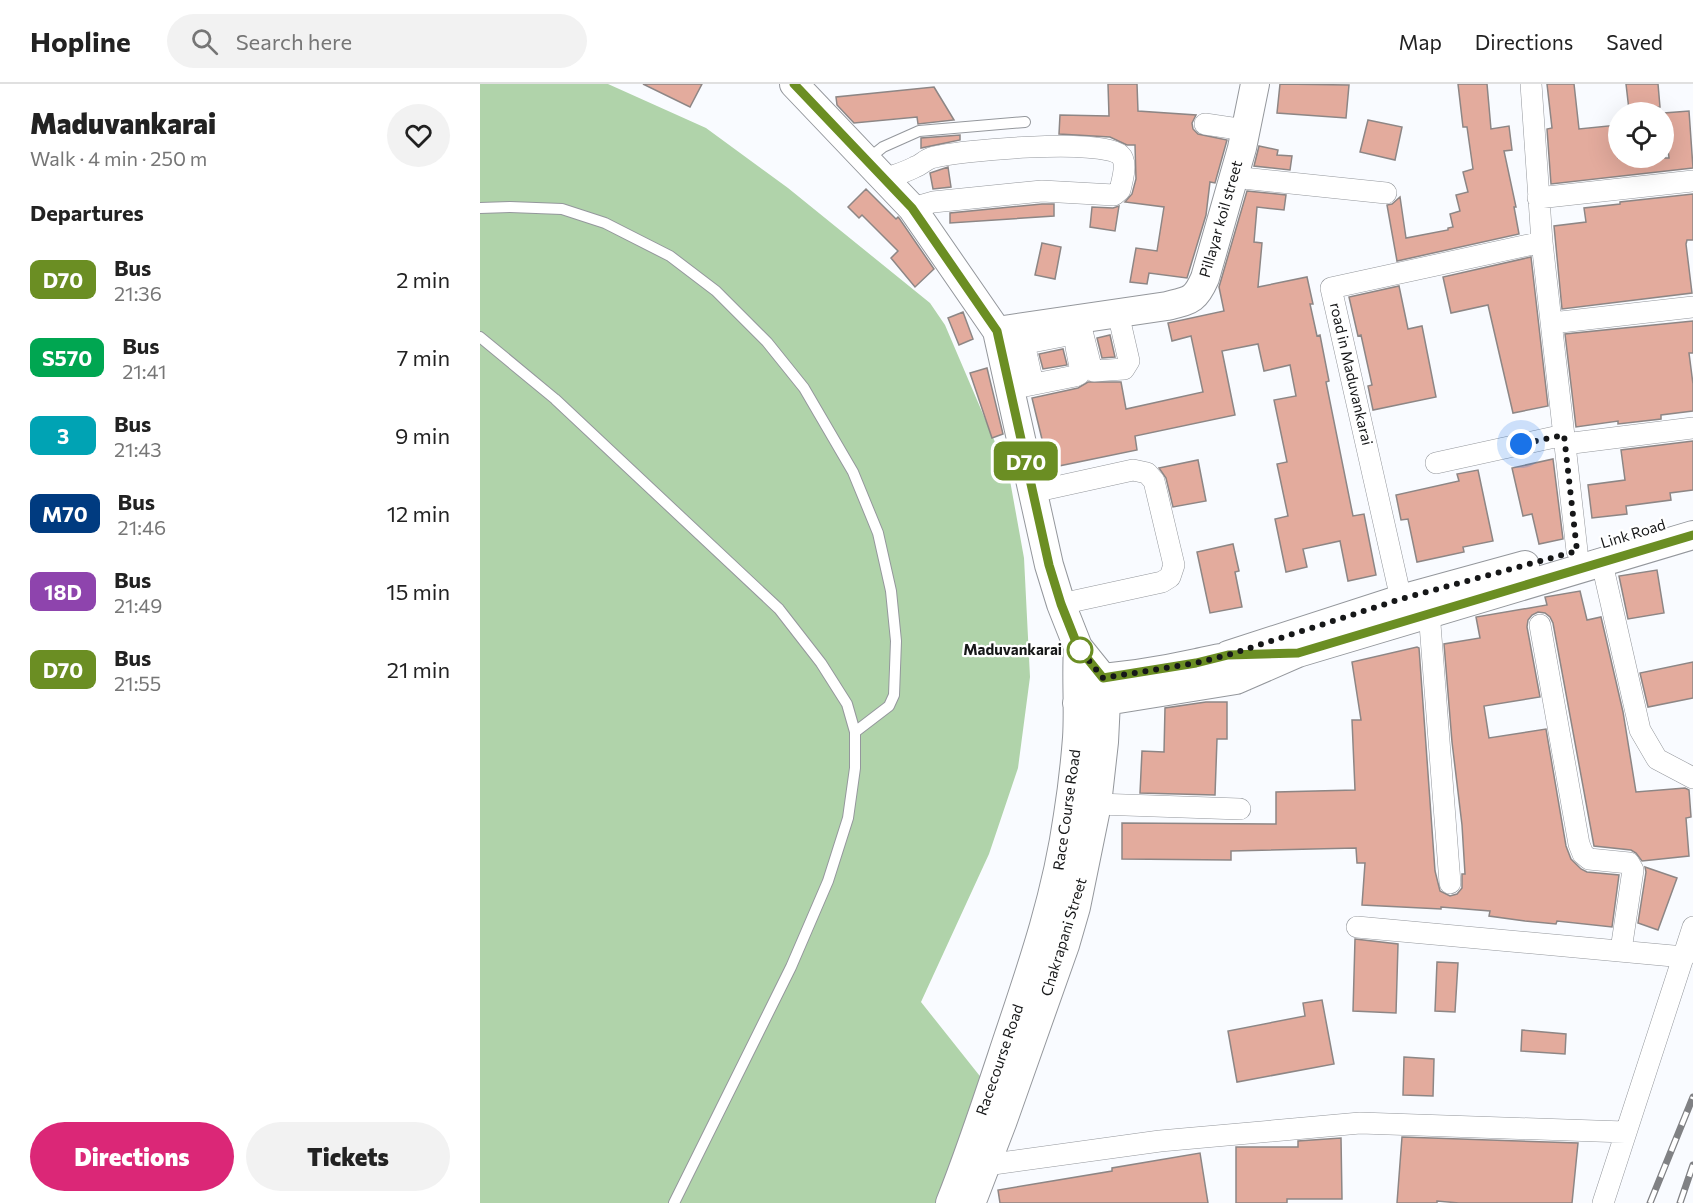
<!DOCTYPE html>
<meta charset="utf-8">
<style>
:root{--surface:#fff;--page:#f2f2f2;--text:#222;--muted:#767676;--line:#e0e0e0;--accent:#db2777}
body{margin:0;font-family:Commissioner,sans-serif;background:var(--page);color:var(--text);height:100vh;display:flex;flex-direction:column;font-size:22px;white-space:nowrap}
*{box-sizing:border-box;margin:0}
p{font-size:20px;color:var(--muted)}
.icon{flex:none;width:33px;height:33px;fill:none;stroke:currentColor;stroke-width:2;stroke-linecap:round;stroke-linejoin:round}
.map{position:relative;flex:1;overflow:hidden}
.details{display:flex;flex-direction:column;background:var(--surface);width:480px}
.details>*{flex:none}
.badge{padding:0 12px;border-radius:9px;font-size:21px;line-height:39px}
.tools{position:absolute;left:1128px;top:18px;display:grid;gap:12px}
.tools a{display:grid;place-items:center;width:66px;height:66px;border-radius:50%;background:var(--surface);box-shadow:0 6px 24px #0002;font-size:30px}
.you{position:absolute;width:30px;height:30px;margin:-15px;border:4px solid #fff;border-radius:50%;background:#1a73e8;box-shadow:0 0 0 9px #1a73e833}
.map>.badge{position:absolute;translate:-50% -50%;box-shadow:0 0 0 3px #fff}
h2{padding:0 30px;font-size:22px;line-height:54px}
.round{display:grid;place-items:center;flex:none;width:63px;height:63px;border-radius:32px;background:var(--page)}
.overview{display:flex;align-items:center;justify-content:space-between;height:102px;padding:0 30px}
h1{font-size:28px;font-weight:800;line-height:45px}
.action{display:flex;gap:12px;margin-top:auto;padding:12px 30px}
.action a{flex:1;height:69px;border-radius:36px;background:var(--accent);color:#fff;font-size:24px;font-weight:800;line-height:69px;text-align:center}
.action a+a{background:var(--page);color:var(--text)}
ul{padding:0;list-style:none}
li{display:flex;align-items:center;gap:18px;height:78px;padding:0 30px}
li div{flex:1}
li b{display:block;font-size:22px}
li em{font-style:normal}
li .badge{min-width:66px;font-weight:700;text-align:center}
header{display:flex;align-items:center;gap:36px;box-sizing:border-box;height:84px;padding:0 30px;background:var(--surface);border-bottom:2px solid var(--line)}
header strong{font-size:28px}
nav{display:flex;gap:33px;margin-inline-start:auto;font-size:21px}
.search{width:420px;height:54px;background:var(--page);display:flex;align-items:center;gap:15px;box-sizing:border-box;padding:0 21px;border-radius:33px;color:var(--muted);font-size:22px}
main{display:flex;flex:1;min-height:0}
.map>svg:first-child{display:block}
.green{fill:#b0d3aa}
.building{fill:#e3ab9d;stroke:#8d8685;stroke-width:1.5}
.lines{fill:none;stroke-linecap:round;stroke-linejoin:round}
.lane-casing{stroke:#94979c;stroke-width:12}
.street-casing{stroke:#94979c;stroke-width:22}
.secondary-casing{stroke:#94979c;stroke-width:30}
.lane{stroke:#fff;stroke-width:10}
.street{stroke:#fff;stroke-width:21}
.secondary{stroke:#fff;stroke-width:28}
.rail-casing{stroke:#808184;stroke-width:7}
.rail{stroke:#fff;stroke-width:4.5;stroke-dasharray:14;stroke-linecap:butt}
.line-casing{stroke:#fff;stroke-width:14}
.line{stroke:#6b8e23;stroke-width:9}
.walk{stroke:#161718;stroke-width:6;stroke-dasharray:0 10.8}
.stop-dot{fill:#fff;stroke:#6b8e23;stroke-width:3}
.labels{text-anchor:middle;stroke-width:4.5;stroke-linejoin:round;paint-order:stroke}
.street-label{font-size:15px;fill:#161718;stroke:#fff}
.stop-label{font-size:15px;font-weight:bold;fill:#161718;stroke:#fff;text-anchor:end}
</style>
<header>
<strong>Hopline</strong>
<div class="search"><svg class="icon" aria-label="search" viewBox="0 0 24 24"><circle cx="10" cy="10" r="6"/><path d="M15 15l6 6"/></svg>Search here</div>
<nav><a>Map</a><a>Directions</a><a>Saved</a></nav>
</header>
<main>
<section class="details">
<div class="overview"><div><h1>Maduvankarai</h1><p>Walk · 4 min · 250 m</p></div><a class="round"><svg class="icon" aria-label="heart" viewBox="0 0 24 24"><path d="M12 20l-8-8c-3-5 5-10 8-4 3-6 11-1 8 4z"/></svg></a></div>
<h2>Departures</h2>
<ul>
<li><span class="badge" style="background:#6b8e23;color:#fff">D70</span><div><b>Bus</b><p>21:36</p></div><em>2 min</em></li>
<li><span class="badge" style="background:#00a651;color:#fff">S570</span><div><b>Bus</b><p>21:41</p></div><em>7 min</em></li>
<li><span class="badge" style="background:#00a3b4;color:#fff">3</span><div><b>Bus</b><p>21:43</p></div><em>9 min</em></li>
<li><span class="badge" style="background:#003b80;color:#fff">M70</span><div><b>Bus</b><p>21:46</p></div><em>12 min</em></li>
<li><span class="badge" style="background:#8e44ad;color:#fff">18D</span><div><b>Bus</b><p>21:49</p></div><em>15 min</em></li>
<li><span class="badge" style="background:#6b8e23;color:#fff">D70</span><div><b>Bus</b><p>21:55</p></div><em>21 min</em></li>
</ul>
<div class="action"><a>Directions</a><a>Tickets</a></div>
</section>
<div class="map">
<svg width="1213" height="1119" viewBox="0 0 1213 1119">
<rect width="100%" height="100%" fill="#f9fbff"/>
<path class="green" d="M 0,0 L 128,0 L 226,44 L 308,104 L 450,219 L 465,241 L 529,391 L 544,474 L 550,593 L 538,684 L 509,770 L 441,918 L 503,996 L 465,1119 L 0,1119 Z"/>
<path class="building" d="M 163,0 L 222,0 L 210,23 Z
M 628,0 L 657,0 L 658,27 L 716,31 L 712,39 L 713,45 L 718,50 L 747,56 L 735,99 L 730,98 L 726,131 L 707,194 L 669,189 L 667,200 L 650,198 L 656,164 L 677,167 L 684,123 L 645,118 L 652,110 L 656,95 L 655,61 L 647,61 L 630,53 L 579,50 L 580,31 L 629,32 Z
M 800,0 L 869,1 L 866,34 L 797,29 Z
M 978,0 L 1007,0 L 1011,45 L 1029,42 L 1032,66 L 1024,67 L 1036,123 L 1034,123 L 1039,150 L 917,177 L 907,121 L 912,120 L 920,113 L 926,154 L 968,146 L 968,144 L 973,143 L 970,130 L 980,127 L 976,111 L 988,108 L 983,88 L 993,85 L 987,43 L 983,43 Z
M 1067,0 L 1094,0 L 1099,45 L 1138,41 L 1138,74 L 1189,74 L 1184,29 L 1209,27 L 1213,84 L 1071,100 L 1067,45 L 1072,44 Z
M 1146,0 L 1178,0 L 1180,23 L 1149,26 Z
M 454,3 L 474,36 L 438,40 L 437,33 L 374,39 L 357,21 L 356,13 Z
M 888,36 L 922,43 L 915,76 L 880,68 Z
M 480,51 L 480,56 L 441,64 L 441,54 Z
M 779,62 L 798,66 L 797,71 L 812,72 L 810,86 L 774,82 Z
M 468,83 L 471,103 L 453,105 L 450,89 Z
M 386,105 L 416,135 L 418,133 L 419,134 L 454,185 L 435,203 L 411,174 L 418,167 L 382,131 L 379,134 L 368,123 Z
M 767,107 L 806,111 L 804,126 L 777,123 L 774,158 L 782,159 L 778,203 L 827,193 L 833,220 L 830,220 L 837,252 L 840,251 L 849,297 L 846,298 L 873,432 L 884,430 L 896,491 L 868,497 L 860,457 L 823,465 L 827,483 L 806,488 L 795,435 L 808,432 L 797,380 L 807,378 L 794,316 L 816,312 L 810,281 L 784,287 L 778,260 L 742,267 L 755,331 L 655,352 L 657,366 L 569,384 L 552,314 L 598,304 L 608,298 L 641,298 L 646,325 L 723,308 L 711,252 L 692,257 L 688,239 L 744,227 L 739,203 Z
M 1213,110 L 1213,156 L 1207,156 L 1206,160 L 1212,209 L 1082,225 L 1074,142 L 1106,138 L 1104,124 L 1140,120 L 1140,118 Z
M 562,120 L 574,120 L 574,132 L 470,139 L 470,129 Z
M 639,122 L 635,147 L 610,143 L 612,123 L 633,124 Z
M 562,159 L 581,163 L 575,195 L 555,191 Z
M 1051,173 L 1068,322 L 1033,329 L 1008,221 L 971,229 L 963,193 Z
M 919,202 L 928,245 L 942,242 L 956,313 L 893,326 L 888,302 L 892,301 L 881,251 L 878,252 L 869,213 Z
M 483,228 L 493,255 L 479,261 L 468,234 Z
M 1213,237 L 1213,269 L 1209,269 L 1213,300 L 1213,327 L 1181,331 L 1181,335 L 1138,340 L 1138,337 L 1096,343 L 1085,250 Z
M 630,251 L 635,273 L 622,274 L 617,254 Z
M 583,265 L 587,281 L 563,285 L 559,270 Z
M 507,284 L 523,350 L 512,354 L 490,289 Z
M 1213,357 L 1213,406 L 1190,409 L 1191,416 L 1146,422 L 1147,430 L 1112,434 L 1108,401 L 1145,396 L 1141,366 Z
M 1073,375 L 1083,455 L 1059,460 L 1052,430 L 1043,432 L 1032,384 Z
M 718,376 L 726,417 L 693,423 L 686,394 L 679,384 Z
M 998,386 L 1013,457 L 983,463 L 984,468 L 937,478 L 928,435 L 921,436 L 916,411 L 979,397 L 977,390 Z
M 753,460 L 759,487 L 755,488 L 762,523 L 730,529 L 717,468 Z
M 1177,486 L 1184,529 L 1148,535 L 1139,492 Z
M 1100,507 L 1107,536 L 1121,533 L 1143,628 L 1156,708 L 1205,704 L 1209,706 L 1211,733 L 1206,734 L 1209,772 L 1162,777 L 1156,769 L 1151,766 L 1114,762 L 1073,539 L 1070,533 L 1065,529 L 1058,528 L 1052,531 L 1048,536 L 1047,543 L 1060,613 L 1004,622 L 1009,654 L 1066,645 L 1086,762 L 1091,775 L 1101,785 L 1107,788 L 1139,791 L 1132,843 L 1077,837 L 1076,840 L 1045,837 L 1009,832 L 1010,827 L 961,823 L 961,825 L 882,821 L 885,779 L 877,779 L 876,764 L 751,767 L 751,776 L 642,775 L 642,739 L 796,740 L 796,708 L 875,706 L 872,636 L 881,636 L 872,578 L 937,563 L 939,564 L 955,787 L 960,807 L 970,812 L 977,810 L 982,804 L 982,790 L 985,790 L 982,741 L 972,658 L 964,560 L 1000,554 L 996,533 L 1067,521 L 1065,513 Z
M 1213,578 L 1213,614 L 1168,623 L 1160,589 Z
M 726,618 L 747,618 L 747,655 L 737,655 L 735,711 L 660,709 L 662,667 L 684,668 L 685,624 Z
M 1165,783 L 1197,794 L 1178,846 L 1158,839 L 1166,788 Z
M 875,855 L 918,860 L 916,929 L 873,927 Z
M 957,878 L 978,879 L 975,928 L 955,927 Z
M 842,916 L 854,980 L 757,998 L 748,947 L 825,932 L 823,919 Z
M 1042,946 L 1086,950 L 1085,970 L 1041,967 Z
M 924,973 L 954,975 L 953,1012 L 923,1011 Z
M 922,1053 L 1098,1059 L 1092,1119 L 979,1119 L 957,1117 L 957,1119 L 917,1119 Z
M 861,1054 L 862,1115 L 807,1115 L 807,1119 L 756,1119 L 756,1063 L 818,1063 L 818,1057 Z
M 720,1069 L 728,1119 L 520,1119 L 518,1106 L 632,1087 L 632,1084 Z"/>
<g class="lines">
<defs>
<path id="lane" d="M 388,75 L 403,63 L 439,47 L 545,38
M 0,124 L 30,123 L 82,125 L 125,139 L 190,172 L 236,207 L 287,258 L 324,304 L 373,388 L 398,449 L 411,507 L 416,557 L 414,611 L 409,622 L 375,648
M 0,253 L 75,315 L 299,525 L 341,579 L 367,620 L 375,648 L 375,684 L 368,734 L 348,797 L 311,883 L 194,1119"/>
<path id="street" d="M 1051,0 L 1062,158 L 1097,467
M 725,40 L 765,46
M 753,93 L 906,109
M 405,95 C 415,91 426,88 435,83 C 441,81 445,76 451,74 C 477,66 624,54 640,71 C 648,78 642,97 640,106 L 634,111 L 562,107 L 453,118 L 432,124
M 1058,114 L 1213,97
M 599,235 L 611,283 L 614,287 L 644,285 L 649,277 L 638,229
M 1072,239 L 1213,223
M 544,259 L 553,300
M 521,264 L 593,250
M 530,305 L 595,292 L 599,290 L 600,283 L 596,263
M 1085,360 L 1213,344
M 956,379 L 1084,351
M 553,408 L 653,386 L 667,389 L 674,397 L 694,481 L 690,493 L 682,498 L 581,520
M 1124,488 L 1160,646 L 1177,675 L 1213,694
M 921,515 L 851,204 L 1062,158
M 950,540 L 970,799
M 1060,541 L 1099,760 L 1103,770 L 1109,775 L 1149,779 L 1153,786 L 1141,866
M 617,720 L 760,725
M 877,843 L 1204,873
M 494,1080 L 506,1081 L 680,1057 L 880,1039 L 1145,1048
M 1123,1119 L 1213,843"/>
<path id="secondary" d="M 314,0 L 432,124 L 517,247 L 569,481 L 581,520 L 598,563 L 623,594
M 517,247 L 687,222 C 710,216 715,217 725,194 L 762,64 L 775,0
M 748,571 L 921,515 L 1045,481
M 606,595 C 643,593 681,587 717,579 C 735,575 750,571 768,571
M 597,619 L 626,617 L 756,596 L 818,569 L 1213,451
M 494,1112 L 522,1039 L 585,861 L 596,823 L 617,720 L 624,658 L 626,617 L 624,599
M 470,1119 C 492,1064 510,1008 529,951 C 554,877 577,809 588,731 C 592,706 595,680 597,654 C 599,624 596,594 598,563"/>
</defs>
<use href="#lane" class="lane-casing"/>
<use href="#street" class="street-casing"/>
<use href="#secondary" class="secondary-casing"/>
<use href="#lane" class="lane"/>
<use href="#street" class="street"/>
<use href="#secondary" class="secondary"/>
<defs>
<path id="rail" d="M 1170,1119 L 1213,1013
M 1200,1119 L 1213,1081"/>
</defs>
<use href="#rail" class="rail-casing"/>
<use href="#rail" class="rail"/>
</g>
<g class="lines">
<defs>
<path id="line" d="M 314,0 L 432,124 L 517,247 L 569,481 L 581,520 L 598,563 L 623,594 L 716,579 L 748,571 L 818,569 L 1213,451"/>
</defs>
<use href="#line" class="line-casing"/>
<use href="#line" class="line"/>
<path class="walk" d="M 600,566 L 598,563 L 623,594 L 716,579 L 748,571 L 921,515 L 1097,467 L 1084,351 L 1041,360"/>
</g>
<circle class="stop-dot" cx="600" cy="566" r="12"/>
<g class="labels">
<g class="street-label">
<text transform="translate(741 135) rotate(-74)" y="5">Pillayar koil street</text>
<text transform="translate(871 290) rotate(77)" y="5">road in Maduvankarai</text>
<text transform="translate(1153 450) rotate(-17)" y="5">Link Road</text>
<text transform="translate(587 726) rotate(-82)" y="5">Race Course Road</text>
<text transform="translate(584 853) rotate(-73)" y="5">Chakrapani Street</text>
<text transform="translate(520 976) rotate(-71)" y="5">Racecourse Road</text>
</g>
<g class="stop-label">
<text x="582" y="571">Maduvankarai</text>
</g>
</g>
</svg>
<div class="tools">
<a><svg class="icon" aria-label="locate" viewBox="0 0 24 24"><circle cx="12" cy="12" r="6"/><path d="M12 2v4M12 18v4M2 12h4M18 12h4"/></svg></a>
</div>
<div class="you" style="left:1041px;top:360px"></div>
<b class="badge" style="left:546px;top:377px;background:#6b8e23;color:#fff">D70</b>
</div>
</main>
